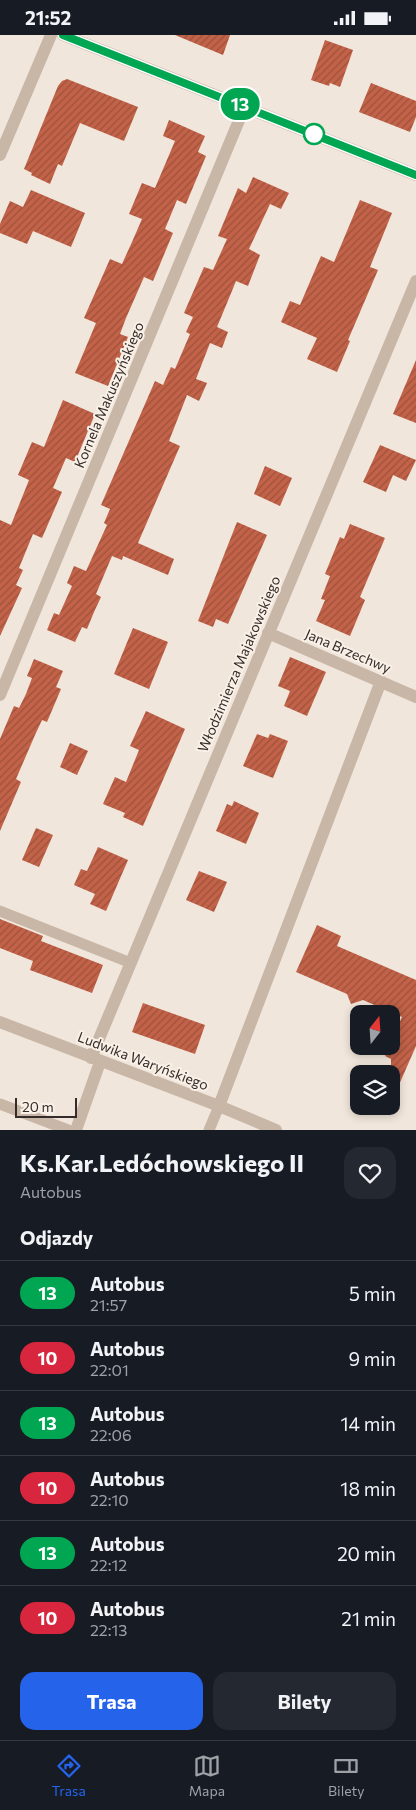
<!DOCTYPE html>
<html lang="pl">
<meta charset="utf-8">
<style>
:root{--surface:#171b24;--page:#242831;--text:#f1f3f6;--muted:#9ea1a6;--line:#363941;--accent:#2563eb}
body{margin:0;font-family:Commissioner,sans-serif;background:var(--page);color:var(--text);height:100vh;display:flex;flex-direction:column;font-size:19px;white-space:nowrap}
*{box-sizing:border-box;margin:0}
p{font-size:16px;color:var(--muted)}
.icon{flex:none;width:28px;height:28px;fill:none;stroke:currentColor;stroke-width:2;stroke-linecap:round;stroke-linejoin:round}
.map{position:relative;height:1095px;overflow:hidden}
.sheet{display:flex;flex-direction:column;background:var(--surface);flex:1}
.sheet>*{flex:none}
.badge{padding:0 10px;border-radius:16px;font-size:18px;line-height:32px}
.needle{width:32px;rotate:17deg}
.controls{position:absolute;left:350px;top:970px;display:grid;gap:10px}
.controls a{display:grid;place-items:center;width:50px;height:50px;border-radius:10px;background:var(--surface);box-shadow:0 2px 8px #0003;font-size:25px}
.scale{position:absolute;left:15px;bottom:12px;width:62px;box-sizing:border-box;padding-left:5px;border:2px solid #352b28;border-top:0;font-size:14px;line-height:18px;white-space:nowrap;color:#352b28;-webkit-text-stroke:4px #f9f0e7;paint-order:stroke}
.map>.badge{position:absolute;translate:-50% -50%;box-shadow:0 0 0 2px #fff}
h2{padding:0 20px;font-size:19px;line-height:45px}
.round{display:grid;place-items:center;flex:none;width:52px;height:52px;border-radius:15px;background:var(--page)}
.overview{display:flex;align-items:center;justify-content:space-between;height:85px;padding:0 20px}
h1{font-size:24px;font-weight:700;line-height:38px}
.cta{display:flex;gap:10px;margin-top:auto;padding:10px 20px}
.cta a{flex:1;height:58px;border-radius:15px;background:var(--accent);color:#fff;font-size:20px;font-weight:700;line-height:58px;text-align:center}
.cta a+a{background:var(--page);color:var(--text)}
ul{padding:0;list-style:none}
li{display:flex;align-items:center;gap:15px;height:65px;padding:0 20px;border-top:1px solid var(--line)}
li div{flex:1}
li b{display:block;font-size:19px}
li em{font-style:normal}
li .badge{min-width:55px;font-weight:700;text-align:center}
.status{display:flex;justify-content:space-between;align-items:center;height:35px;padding:0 25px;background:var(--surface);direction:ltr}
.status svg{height:14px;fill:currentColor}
.menu{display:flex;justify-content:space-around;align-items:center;height:70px;border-top:1px solid var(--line);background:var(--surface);font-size:14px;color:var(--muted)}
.menu a{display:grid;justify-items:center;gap:2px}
.menu .active{color:var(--accent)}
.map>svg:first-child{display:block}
.building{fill:url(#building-hatch)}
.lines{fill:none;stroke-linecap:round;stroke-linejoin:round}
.lane{stroke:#c8b6a7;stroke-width:11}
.street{stroke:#c8b6a7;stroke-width:12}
.line-casing{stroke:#fff;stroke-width:11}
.line{stroke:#00a651;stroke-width:8}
.stop-dot{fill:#fff;stroke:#00a651;stroke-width:2.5}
.labels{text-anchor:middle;stroke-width:4;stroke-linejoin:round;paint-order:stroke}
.street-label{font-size:14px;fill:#352b28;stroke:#f9f0e7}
</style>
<div class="status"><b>21:52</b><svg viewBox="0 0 49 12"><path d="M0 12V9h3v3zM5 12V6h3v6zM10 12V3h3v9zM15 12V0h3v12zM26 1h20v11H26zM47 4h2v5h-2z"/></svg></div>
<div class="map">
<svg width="416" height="1095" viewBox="0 0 416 1095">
<defs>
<pattern id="building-hatch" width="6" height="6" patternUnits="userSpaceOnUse" patternTransform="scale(1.25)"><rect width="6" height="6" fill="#c26248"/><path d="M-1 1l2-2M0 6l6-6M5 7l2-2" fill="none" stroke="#9e513c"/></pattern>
</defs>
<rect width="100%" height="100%" fill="#f1e6db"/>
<path class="building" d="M 175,0 L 230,0 L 223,20 Z
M 325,5 L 353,15 L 340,52 L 330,48 L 329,51 L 311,45 Z
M 67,44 L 138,72 L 124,106 L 80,88 L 62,131 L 58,129 L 50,149 L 31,140 L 32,138 L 24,134 L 58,51 L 62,46 Z
M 371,48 L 416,66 L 416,82 L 410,97 L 359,77 Z
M 169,85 L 205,101 L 198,117 L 206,121 L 186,169 L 177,165 L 165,194 L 173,198 L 153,246 L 144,242 L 126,283 L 120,299 L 128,302 L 108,351 L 75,338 L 96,288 L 84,283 L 110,224 L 122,229 L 132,207 L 142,184 L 129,179 L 142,148 L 155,153 L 175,106 L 163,101 Z
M 253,142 L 289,158 L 281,174 L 270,169 L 249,214 L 260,220 L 248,251 L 236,246 L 227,268 L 217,292 L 228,297 L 222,313 L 210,308 L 196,344 L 207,348 L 199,366 L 187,360 L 169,406 L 180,411 L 138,508 L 174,524 L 168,540 L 123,521 L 122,525 L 112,521 L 96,559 L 101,562 L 94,577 L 87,594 L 82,592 L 75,607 L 47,595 L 54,578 L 59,580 L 72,551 L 67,548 L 74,531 L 86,536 L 107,490 L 104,488 L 110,474 L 101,470 L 155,346 L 163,350 L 171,332 L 175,334 L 190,299 L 186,297 L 193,282 L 184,278 L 204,232 L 213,235 L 227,204 L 218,201 L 238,153 L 246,158 Z
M 31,155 L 85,178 L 71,212 L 33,196 L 27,209 L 0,198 L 0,189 L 10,166 L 23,172 Z
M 360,165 L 392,178 L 370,232 L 378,235 L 348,305 L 350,306 L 337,337 L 307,324 L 317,303 L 281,287 L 290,266 L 300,270 L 321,221 L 334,227 Z
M 416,325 L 416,388 L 393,379 Z
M 63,365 L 95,379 L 75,427 L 66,423 L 53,453 L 62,457 L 42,503 L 33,499 L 19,533 L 23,535 L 16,550 L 22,553 L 0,601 L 0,485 L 11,490 L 29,445 L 18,440 L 32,407 L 44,412 Z
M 380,410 L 416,425 L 406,446 L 393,440 L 386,457 L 363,447 Z
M 265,431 L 292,443 L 280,471 L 254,459 Z
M 237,487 L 267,500 L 228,589 L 216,584 L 213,592 L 198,586 Z
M 350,489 L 385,503 L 360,562 L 365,565 L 350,601 L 316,586 L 325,565 L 321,564 L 330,541 L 325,539 L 340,502 L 344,504 Z
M 133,593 L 168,607 L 149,654 L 114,639 Z
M 290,622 L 326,637 L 307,681 L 284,671 L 290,656 L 278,651 Z
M 34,624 L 63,636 L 56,652 L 61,654 L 47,687 L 42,685 L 35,700 L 16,744 L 21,747 L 0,796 L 0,704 L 14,671 L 19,673 L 26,659 L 32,643 L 27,641 Z
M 146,676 L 185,694 L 143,791 L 123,782 L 125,778 L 103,769 L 115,742 L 126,747 L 139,715 L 130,711 Z
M 257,699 L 268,703 L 270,699 L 288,706 L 273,743 L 243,731 Z
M 70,708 L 88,716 L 77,740 L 60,732 Z
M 234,766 L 259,778 L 246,809 L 216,796 L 227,769 L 232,771 Z
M 36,793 L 53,800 L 39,832 L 22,825 Z
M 98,812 L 128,825 L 106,876 L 90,869 L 95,859 L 74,850 L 81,834 L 87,836 Z
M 199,836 L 227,847 L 214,877 L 186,865 Z
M 0,884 L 43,901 L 41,906 L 103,930 L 92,958 L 30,935 L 33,926 L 0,913 Z
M 317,890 L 341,901 L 337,911 L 416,945 L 416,1011 L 391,1068 L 391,1024 L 385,1021 L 389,1011 L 391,1011 L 391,1006 L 402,982 L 363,965 L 351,969 L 347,959 L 296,937 Z
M 143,968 L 205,990 L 195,1019 L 132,997 Z"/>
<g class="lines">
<path class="lane" d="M 0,876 L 131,928
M 0,1069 L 68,1095
M 209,1095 L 219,1071"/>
<path class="street" d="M 63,0 L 416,140
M 0,120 L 51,0
M 268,598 L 416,662
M 0,660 L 245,71
M 0,987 L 219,1071 L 276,1095
M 91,1023 L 416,246
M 219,1071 L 381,646
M 76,1095 L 100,1027"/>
</g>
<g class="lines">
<defs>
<path id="line" d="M 63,0 L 416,140"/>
</defs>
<use href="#line" class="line-casing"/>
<use href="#line" class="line"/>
</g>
<circle class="stop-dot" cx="314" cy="99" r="10"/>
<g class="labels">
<g class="street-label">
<text transform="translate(109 360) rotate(-67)" y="5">Kornela Makuszyńskiego</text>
<text transform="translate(348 616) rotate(23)" y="5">Jana Brzechwy</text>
<text transform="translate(239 629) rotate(-67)" y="5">Włodzimierza Majakowskiego</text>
<text transform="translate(143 1026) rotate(21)" y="5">Ludwika Waryńskiego</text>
</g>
</g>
</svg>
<div class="controls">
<a><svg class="needle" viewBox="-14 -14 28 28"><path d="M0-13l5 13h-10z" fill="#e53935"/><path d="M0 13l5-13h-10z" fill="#9ea1a6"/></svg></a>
<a><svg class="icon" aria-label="layers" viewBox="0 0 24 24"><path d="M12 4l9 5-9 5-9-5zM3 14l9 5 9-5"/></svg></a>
</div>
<div class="scale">20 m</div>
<b class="badge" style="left:240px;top:69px;background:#00a651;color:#fff">13</b>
</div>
<section class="sheet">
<div class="overview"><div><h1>Ks.Kar.Ledóchowskiego II</h1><p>Autobus</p></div><a class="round"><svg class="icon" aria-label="heart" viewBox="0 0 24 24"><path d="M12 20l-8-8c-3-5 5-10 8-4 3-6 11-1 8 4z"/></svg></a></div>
<h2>Odjazdy</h2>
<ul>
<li><span class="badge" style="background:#00a651;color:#fff">13</span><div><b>Autobus</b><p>21:57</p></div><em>5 min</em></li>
<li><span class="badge" style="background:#d7263d;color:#fff">10</span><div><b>Autobus</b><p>22:01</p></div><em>9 min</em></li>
<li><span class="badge" style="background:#00a651;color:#fff">13</span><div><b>Autobus</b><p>22:06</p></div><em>14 min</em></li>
<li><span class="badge" style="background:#d7263d;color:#fff">10</span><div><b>Autobus</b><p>22:10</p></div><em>18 min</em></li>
<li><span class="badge" style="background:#00a651;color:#fff">13</span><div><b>Autobus</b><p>22:12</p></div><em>20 min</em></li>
<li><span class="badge" style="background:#d7263d;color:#fff">10</span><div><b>Autobus</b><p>22:13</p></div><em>21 min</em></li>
</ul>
<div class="cta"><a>Trasa</a><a>Bilety</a></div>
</section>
<nav class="menu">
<a class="active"><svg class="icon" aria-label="directions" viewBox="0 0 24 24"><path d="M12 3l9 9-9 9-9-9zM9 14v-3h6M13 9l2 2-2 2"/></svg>Trasa</a>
<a><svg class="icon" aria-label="map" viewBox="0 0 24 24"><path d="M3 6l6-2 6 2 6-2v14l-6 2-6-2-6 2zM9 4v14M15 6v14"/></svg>Mapa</a>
<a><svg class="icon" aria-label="tickets" viewBox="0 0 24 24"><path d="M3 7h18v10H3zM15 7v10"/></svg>Bilety</a>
</nav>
